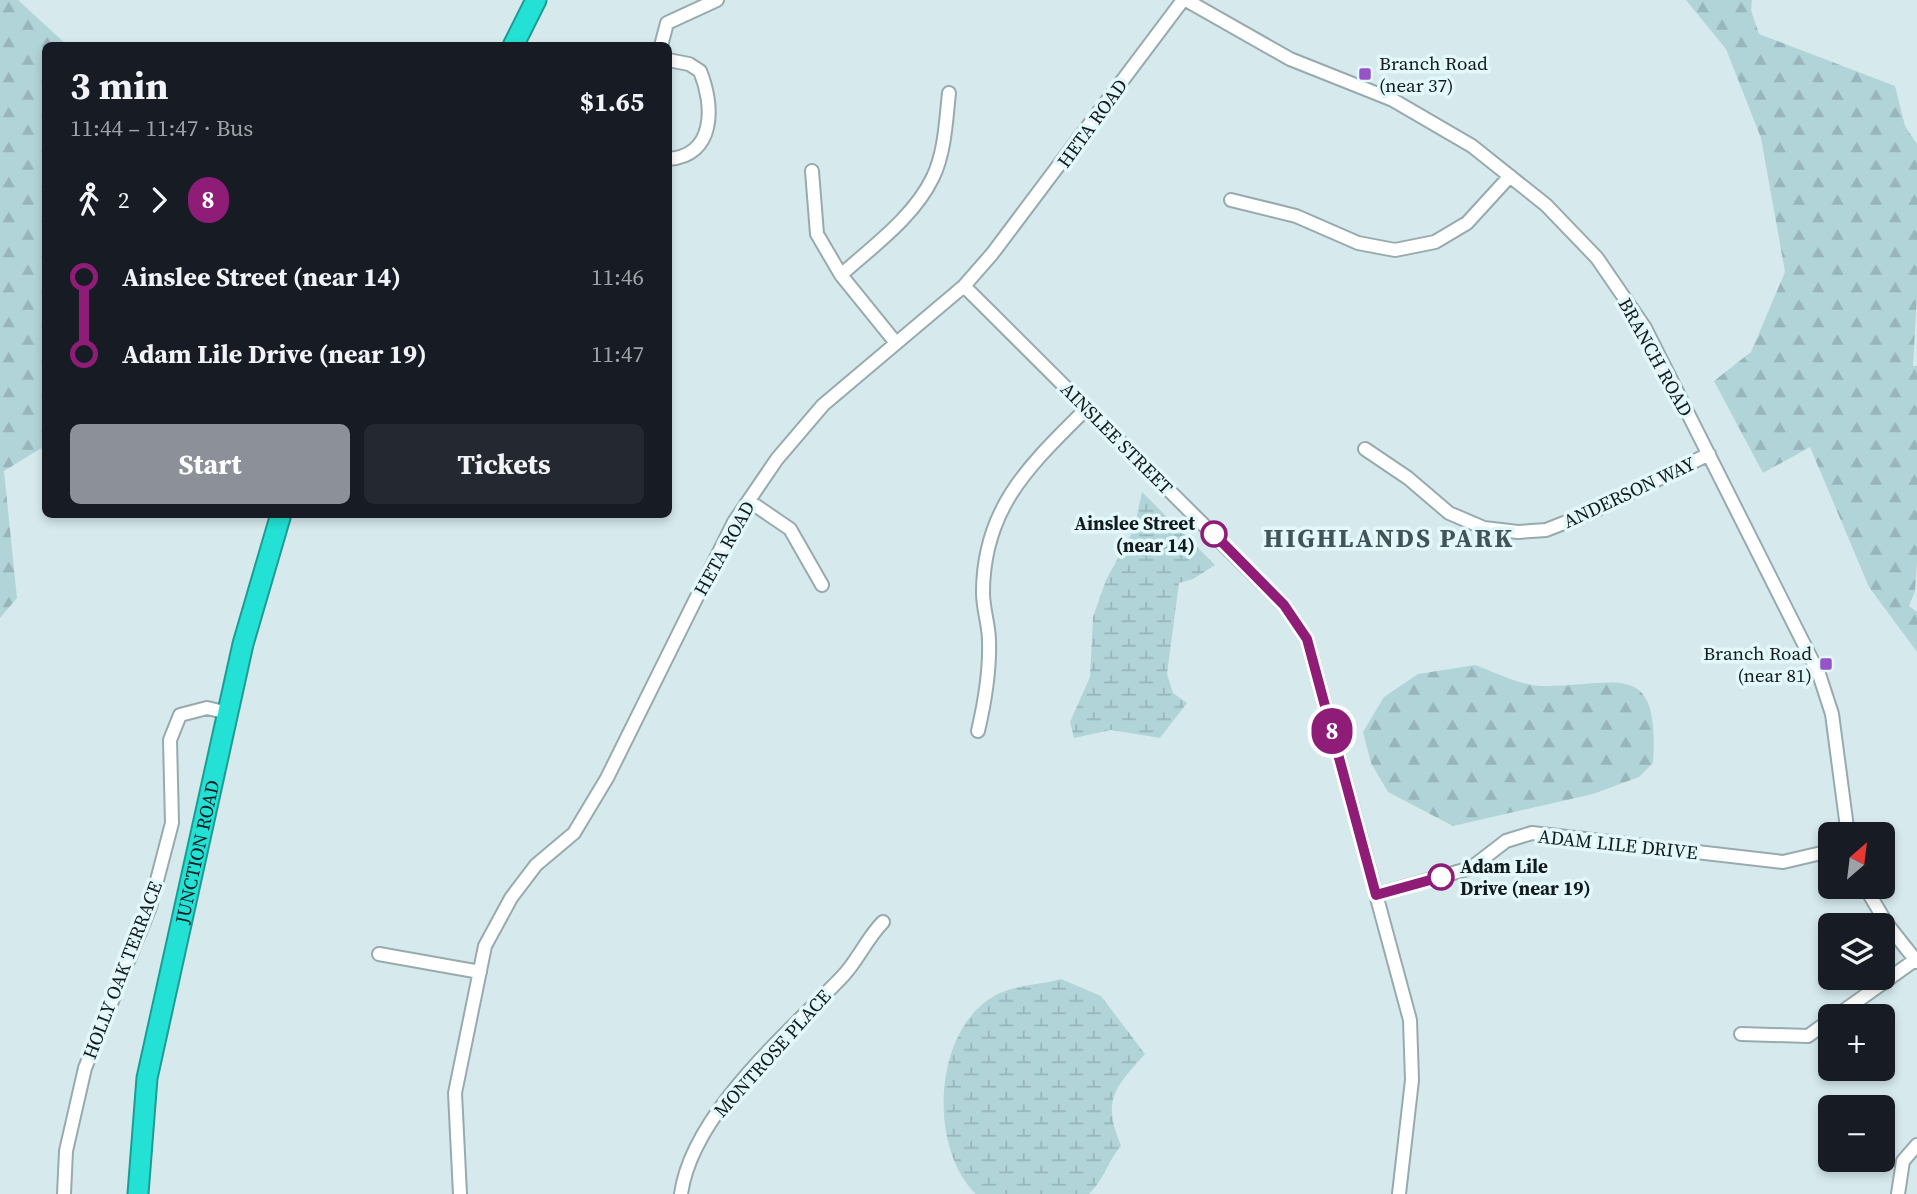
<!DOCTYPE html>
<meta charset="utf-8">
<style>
:root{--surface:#171b24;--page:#242831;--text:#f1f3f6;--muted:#9ea1a6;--accent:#8c9099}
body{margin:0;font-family:"Source Serif 4",serif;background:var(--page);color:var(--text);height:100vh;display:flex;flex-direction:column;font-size:26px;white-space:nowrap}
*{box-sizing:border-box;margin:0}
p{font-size:23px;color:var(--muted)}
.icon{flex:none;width:38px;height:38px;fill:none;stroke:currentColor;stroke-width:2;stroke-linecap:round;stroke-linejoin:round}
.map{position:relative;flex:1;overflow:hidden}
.side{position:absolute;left:42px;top:42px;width:630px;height:476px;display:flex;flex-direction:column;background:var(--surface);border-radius:10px;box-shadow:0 4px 10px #0003}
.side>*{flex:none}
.badge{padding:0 14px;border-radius:23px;font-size:24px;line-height:46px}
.needle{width:46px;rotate:28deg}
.controls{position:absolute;left:1818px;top:822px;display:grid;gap:14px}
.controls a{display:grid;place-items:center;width:77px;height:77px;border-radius:10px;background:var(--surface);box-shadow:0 4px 10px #0003;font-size:35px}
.map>.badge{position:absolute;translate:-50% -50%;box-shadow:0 0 0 4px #fff}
.legs{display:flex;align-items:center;gap:10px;height:77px;padding:0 28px;font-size:23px}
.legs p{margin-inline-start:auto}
.head{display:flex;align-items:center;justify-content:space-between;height:119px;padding:0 28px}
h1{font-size:38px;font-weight:700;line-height:52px}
.primary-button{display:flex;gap:14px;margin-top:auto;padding:14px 28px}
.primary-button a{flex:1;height:80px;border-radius:10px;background:var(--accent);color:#fff;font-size:28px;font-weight:700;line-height:80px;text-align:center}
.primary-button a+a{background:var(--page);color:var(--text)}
ul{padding:0 28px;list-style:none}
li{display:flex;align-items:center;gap:24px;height:77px;font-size:26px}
li i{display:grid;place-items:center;width:10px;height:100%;margin:0 9px;background:currentColor}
li i::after{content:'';width:18px;height:18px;margin:-9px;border:5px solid;border-radius:50%;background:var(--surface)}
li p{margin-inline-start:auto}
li:first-child i{background:linear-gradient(#0000 50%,currentColor 0)}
li:last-child i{background:linear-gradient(currentColor 50%,#0000 0)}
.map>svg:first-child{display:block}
.forest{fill:url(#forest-firs)}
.wetland{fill:url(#wetland-marsh)}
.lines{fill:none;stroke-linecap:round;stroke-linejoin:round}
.minor-casing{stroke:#97abae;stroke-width:16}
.highway-casing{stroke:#1d9c94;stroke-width:23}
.minor{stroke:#fff;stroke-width:12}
.highway{stroke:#23e2d5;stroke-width:19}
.line-1-casing{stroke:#fff;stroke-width:16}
.line-1{stroke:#8f1d78;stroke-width:10}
.poi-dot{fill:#9653c8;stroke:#e3f8fb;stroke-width:2.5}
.stop-1-dot{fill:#fff;stroke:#8f1d78;stroke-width:3.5}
.labels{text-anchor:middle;stroke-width:7;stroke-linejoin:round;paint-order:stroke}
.poi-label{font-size:19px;fill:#131b1c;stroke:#e3f8fb;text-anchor:start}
.street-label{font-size:19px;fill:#131b1c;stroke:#e3f8fb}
.stop-label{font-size:19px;font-weight:bold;fill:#131b1c;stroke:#e3f8fb;text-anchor:end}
.district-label{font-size:26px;font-weight:bold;letter-spacing:2px;fill:#425456;stroke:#e3f8fb}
</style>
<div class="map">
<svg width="1917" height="1194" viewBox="0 0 1917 1194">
<defs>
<pattern id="forest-firs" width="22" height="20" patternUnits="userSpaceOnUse" patternTransform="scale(1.75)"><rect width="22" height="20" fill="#b1d4d9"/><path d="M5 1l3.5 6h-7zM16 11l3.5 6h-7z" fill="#97b5ba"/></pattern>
<pattern id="wetland-marsh" width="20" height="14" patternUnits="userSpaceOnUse" patternTransform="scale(1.75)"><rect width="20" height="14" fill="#b1d4d9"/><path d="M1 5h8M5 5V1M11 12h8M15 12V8" fill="none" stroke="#97b5ba"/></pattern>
</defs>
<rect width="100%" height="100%" fill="#d6eaee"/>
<path class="forest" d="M 0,0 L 18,0 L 67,45 L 46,46 L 45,446 L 4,471 L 17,598 L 0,618 Z
M 1686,0 L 1752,0 L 1751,10 L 1759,34 L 1895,86 L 1905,126 L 1917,144 L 1917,295 L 1913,366 L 1917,366 L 1917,561 L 1915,591 L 1909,606 L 1917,612 L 1917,652 L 1869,587 L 1810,447 L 1763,473 L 1714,381 L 1751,352 L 1785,272 L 1761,138 L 1726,49 Z
M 1475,665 C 1495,672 1521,686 1542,686 C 1617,687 1660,656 1653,763 L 1639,777 L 1593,794 L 1453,826 L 1388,792 L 1371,763 L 1363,732 L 1384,697 L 1418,674 Z"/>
<path class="wetland" d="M 1142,492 L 1215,565 L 1193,579 L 1179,583 L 1167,674 L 1173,693 L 1187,703 L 1160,738 L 1111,730 L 1074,738 L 1070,722 L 1090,677 L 1093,617 L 1106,580 L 1134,529 Z
M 1061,979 L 1101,996 L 1145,1054 C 1114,1089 1102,1099 1121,1146 C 1107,1162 1104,1180 1089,1194 L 976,1194 C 927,1147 933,1026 998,994 C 1019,984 1040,985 1061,979 Z"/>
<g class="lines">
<defs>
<path id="minor" d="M 1186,0 L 1290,59 L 1393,100 L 1472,146 L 1546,205 L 1597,258 L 1645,328 L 1819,674 L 1832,714 L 1848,835
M 661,46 L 667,23 L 717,0
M 668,60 L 689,64 L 700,71 C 714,105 716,156 668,159
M 812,171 L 817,234 L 841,275 L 896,343
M 1231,200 L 1296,216 L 1358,243 L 1395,250 L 1435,242 L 1467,223 L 1510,176
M 841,275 C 873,246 914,217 933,177 C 945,152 946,120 949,93
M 964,286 L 1284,605 L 1307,639 L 1410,1020 L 1412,1080 L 1399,1194
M 1365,449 L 1408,478 L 1449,513 L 1484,528 L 1518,532 L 1546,530 L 1592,512 L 1709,454
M 749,501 L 790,529 L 822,585
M 978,731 C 985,701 990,672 989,641 C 989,625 983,609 983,593 C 983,507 1031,464 1087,408
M 1865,887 L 1887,924 L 1917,962
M 1376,895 L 1471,868 L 1506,841 L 1532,833 L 1783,862 L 1830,851
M 379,954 L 480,972
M 1835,1017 L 1915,960
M 1741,1034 L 1808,1036 L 1830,1020
M 64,1194 L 66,1151 L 85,1068 L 150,907 L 172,823 L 170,740 L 180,715 L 207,708 L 229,713
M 460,1194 L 455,1093 L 485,946 L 511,898 L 536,865 L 574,833 L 607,778 L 734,522 L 777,459 L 823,405 L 964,286 L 992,254 L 1183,0
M 681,1194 C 692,1114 787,1034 841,978 C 858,961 866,939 883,922
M 1898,1194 L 1903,1161 L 1917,1145"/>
<g id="highway">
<path d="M 513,46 L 536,0"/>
<path id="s1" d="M 138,1194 L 147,1078 L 243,644 L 281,514"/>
</g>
</defs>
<use href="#minor" class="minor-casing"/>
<use href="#highway" class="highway-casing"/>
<use href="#minor" class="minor"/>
<use href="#highway" class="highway"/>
</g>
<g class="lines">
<defs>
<path id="line-1" d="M 1214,534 L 1284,605 L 1307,639 L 1376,895 L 1441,877"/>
</defs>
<use href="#line-1" class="line-1-casing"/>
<use href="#line-1" class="line-1"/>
</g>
<g class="poi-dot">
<rect x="1358" y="67" width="14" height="14" rx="3.5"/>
<rect x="1819" y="657" width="14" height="14" rx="3.5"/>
</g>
<g class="stop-1-dot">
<circle cx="1214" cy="534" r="12"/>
<circle cx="1441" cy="877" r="12"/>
</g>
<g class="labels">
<g class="poi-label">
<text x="1379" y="70">Branch Road<tspan x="1379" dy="22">(near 37)</tspan></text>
<text x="1812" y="660" text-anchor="end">Branch Road<tspan x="1812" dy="22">(near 81)</tspan></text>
</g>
<g class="street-label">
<text transform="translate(1092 123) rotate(-54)" y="7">HETA ROAD</text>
<text transform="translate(1656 357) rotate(61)" y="7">BRANCH ROAD</text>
<text transform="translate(1117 438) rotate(45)" y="7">AINSLEE STREET</text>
<text transform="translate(1629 492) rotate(-25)" y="7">ANDERSON WAY</text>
<text transform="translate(724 548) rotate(-61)" y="7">HETA ROAD</text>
<text transform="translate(1618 844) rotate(6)" y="7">ADAM LILE DRIVE</text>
<text dy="7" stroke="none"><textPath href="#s1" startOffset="348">JUNCTION ROAD</textPath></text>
<text transform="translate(122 970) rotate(-69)" y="7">HOLLY OAK TERRACE</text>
<text transform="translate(772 1053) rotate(-48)" y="7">MONTROSE PLACE</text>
</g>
<g class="stop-label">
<text x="1195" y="530">Ainslee Street<tspan x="1195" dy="22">(near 14)</tspan></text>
<text x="1460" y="873" text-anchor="start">Adam Lile<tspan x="1460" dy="22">Drive (near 19)</tspan></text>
</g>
<g class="district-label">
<text x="1389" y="547">HIGHLANDS PARK</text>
</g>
</g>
</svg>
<div class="controls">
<a><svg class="needle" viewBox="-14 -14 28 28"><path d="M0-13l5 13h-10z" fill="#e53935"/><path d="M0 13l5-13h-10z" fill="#9ea1a6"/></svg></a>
<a><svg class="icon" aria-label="layers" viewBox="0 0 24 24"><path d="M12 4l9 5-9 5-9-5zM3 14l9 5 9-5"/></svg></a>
<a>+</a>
<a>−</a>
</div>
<b class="badge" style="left:1332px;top:731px;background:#8f1d78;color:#fff">8</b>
<section class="side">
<div class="head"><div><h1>3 min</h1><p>11:44 – 11:47 · Bus</p></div><b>$1.65</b></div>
<div class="legs"><svg class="icon" aria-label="walk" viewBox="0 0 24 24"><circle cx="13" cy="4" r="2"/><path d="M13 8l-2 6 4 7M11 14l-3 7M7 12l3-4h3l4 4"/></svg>2<svg class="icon" aria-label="forward" viewBox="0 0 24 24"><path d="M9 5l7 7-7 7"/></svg><b class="badge" style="background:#8f1d78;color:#fff">8</b></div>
<ul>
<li><i style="color:#8f1d78"></i><b>Ainslee Street (near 14)</b><p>11:46</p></li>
<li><i style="color:#8f1d78"></i><b>Adam Lile Drive (near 19)</b><p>11:47</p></li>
</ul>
<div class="primary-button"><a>Start</a><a>Tickets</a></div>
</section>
</div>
